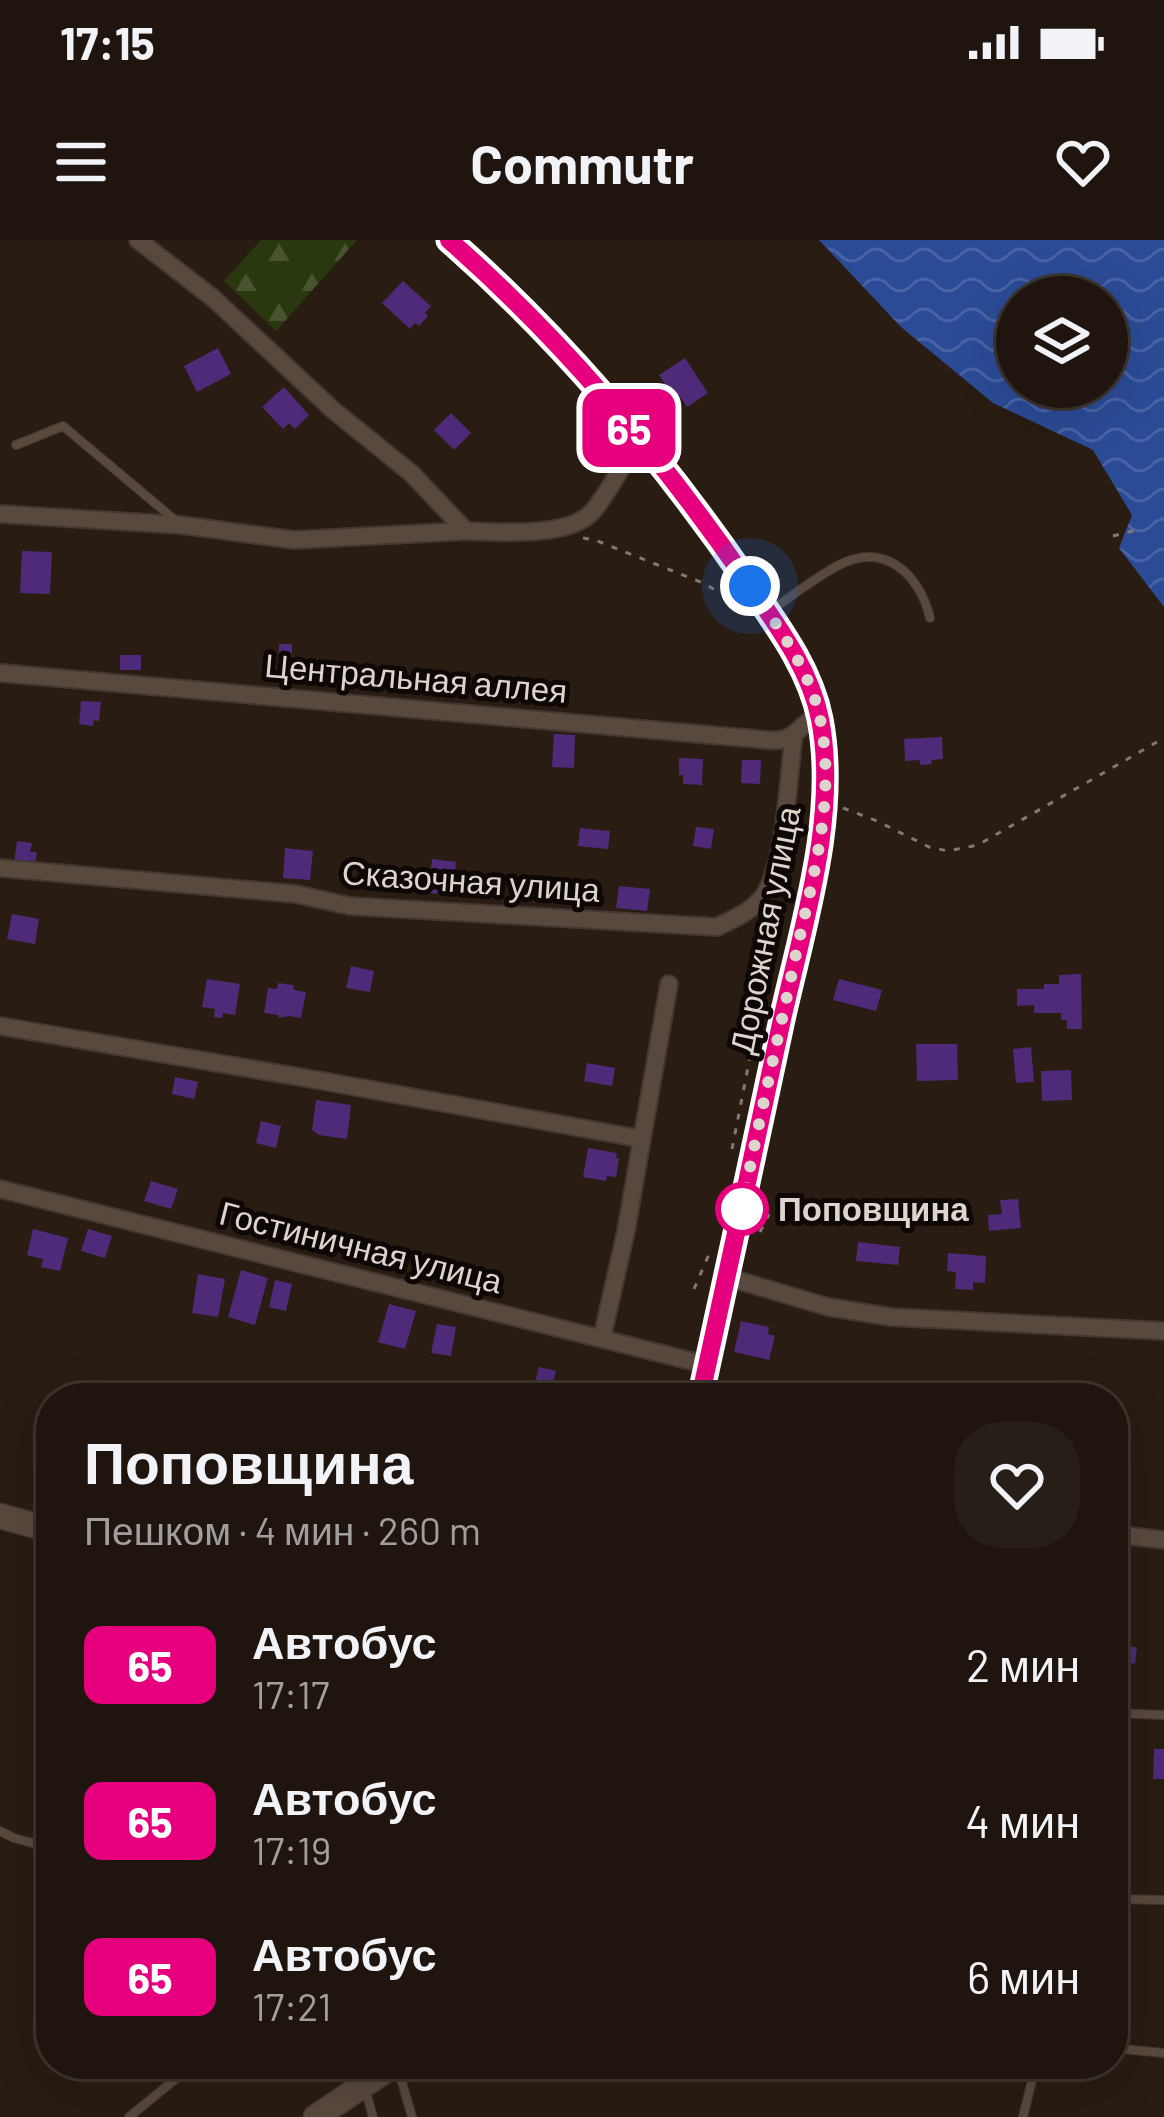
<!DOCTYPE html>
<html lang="ru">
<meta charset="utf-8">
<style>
:root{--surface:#1f150e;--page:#271e17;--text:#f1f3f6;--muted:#a19f9e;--line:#3c342e}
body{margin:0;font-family:Barlow,sans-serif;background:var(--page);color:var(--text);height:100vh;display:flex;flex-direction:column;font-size:45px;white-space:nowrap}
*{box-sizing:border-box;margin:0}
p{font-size:39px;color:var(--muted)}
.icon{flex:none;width:66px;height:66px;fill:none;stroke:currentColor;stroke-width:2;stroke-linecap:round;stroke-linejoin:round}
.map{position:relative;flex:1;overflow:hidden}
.details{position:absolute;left:36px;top:1143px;width:1092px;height:696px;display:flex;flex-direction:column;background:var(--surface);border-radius:48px;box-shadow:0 12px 48px #0002,0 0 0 3px var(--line)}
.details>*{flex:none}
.badge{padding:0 24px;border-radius:18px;font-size:42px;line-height:78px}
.controls{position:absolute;left:996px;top:36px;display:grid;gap:24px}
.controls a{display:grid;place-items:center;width:132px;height:132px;border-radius:50%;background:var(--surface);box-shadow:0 12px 48px #0002,0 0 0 3px var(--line);font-size:60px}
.you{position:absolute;width:60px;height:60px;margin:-30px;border:9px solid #fff;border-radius:50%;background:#1a73e8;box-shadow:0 0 0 18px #1a73e833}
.map>.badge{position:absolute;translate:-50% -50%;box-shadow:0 0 0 6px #fff}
.round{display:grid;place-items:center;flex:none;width:126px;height:126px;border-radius:48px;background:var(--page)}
.headline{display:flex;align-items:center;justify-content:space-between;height:204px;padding:0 48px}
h1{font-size:57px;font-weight:700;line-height:90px}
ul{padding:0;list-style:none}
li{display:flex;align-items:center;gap:36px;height:156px;padding:0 48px}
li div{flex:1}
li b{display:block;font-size:45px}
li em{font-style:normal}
li .badge{min-width:132px;font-weight:700;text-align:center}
.status{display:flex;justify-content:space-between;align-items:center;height:84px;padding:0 60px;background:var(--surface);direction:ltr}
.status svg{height:33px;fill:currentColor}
header{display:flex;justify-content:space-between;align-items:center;height:156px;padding:0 48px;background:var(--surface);font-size:54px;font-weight:700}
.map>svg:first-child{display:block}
.forest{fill:url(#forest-firs)}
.water{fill:url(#water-waves);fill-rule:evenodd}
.building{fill:#4f2a78}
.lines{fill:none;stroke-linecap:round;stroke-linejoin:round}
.lane-casing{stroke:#423732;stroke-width:10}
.street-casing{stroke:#423732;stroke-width:20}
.secondary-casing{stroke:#423732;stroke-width:27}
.path{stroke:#847870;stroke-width:3;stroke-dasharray:6 9;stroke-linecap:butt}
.lane{stroke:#58493e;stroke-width:8}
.street{stroke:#58493e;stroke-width:16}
.secondary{stroke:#58493e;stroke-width:24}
.line-casing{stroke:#fff;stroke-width:27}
.line{stroke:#e6007e;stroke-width:18}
.walk{stroke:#ded4ce;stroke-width:12;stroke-dasharray:0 21.6}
.stop-dot{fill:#fff;stroke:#e6007e;stroke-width:6}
.labels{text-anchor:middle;stroke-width:10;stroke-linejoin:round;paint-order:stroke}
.street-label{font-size:33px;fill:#ded4ce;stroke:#0d0805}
.stop-label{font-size:33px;font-weight:bold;fill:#ded4ce;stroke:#0d0805;text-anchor:start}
</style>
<div class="status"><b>17:15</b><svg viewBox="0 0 49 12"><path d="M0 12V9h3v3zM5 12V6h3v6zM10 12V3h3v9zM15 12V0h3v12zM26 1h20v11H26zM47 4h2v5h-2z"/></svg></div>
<header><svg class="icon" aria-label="menu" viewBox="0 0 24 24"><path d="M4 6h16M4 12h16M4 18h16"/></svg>Commutr<svg class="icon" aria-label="heart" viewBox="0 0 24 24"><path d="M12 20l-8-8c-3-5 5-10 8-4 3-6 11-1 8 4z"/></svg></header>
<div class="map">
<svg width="1164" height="1877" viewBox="0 0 1164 1877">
<defs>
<pattern id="forest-firs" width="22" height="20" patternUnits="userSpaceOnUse" patternTransform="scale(3)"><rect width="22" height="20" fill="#29380e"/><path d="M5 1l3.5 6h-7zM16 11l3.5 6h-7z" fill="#485430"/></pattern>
<pattern id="water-waves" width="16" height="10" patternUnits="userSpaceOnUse" patternTransform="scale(3)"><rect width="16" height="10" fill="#2b4b96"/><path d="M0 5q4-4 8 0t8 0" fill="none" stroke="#4964a4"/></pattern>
</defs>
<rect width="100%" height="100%" fill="#291c12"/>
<path class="forest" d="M 261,0 L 357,0 L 276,91 L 224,41 Z"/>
<path class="water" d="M 819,0 L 1164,0 L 1164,367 L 1119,308 L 1132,275 L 1093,210 L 993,163 L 901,87 ZM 1017,57 L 1107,57 L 1107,147 L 1017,147 Z"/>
<path class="building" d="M 403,41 L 431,66 L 425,73 L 428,76 L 419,86 L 415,83 L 410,89 L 382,63 Z
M 218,108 L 231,134 L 197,152 L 184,126 Z
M 685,118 L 708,153 L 687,167 L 679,155 L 674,158 L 659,135 Z
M 284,147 L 309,175 L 295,189 L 289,183 L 283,189 L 262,167 Z
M 451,173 L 471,193 L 454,210 L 434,190 Z
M 22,311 L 52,312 L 50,354 L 20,353 Z
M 279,404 L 292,404 L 292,429 L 279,429 Z
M 120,415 L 141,415 L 141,430 L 120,430 Z
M 81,461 L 101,462 L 99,481 L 94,480 L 93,486 L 79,484 Z
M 554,494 L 575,495 L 574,528 L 552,527 Z
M 942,497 L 943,519 L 931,520 L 932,524 L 920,525 L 920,520 L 905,521 L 904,499 Z
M 679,518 L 703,519 L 702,545 L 683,544 L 683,535 L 679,535 Z
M 742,520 L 761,520 L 760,544 L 741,543 Z
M 696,587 L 714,589 L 711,609 L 693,606 Z
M 580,588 L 610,591 L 608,609 L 578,606 Z
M 17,601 L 32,603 L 30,612 L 37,612 L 35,625 L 14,623 Z
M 285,608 L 313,611 L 310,640 L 283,638 Z
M 432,619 L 456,622 L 452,655 L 428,653 Z
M 619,646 L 650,649 L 647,671 L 616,668 Z
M 12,674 L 39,679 L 35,704 L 7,699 Z
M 351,726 L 374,731 L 370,752 L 346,748 Z
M 1081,734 L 1082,789 L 1067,789 L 1067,780 L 1061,780 L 1061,773 L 1034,773 L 1034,765 L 1017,766 L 1017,749 L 1044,749 L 1044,744 L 1059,744 L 1059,735 Z
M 207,739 L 240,744 L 235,775 L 223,773 L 222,778 L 214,777 L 215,769 L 202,767 Z
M 839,739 L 882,750 L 876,771 L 833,760 Z
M 278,743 L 293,745 L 294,750 L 306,752 L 301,778 L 289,776 L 279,778 L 278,775 L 264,773 L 268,748 L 277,749 Z
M 916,804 L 957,804 L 958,840 L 917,841 Z
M 1031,807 L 1034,842 L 1016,843 L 1013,809 Z
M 587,823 L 615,828 L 612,846 L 584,841 Z
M 1071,830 L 1072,860 L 1042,861 L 1041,831 Z
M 175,837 L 198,842 L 194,859 L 172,854 Z
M 316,860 L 351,865 L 347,899 L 319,895 L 312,890 Z
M 261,881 L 281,886 L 276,908 L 256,903 Z
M 588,908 L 617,913 L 616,918 L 619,918 L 616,937 L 607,936 L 606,941 L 583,937 Z
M 151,941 L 178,949 L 171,969 L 144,961 Z
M 1018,959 L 1021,988 L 989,991 L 988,975 L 1002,974 L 1000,960 Z
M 33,989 L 68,998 L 60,1031 L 41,1027 L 43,1019 L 27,1015 Z
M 88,989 L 112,996 L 105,1018 L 81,1011 Z
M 858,1002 L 900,1007 L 898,1025 L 856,1021 Z
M 948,1013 L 986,1016 L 985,1043 L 973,1042 L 973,1050 L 955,1049 L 956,1032 L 947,1031 Z
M 241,1030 L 268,1038 L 255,1085 L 228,1077 Z
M 198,1034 L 225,1039 L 218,1077 L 192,1073 Z
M 275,1040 L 292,1044 L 286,1071 L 269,1067 Z
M 389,1064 L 416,1071 L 405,1109 L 378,1102 Z
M 741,1081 L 769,1087 L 768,1094 L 775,1096 L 769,1120 L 734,1112 Z
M 437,1084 L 456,1087 L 451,1116 L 431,1113 Z
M 539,1127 L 556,1131 L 549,1158 L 532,1155 Z
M 1113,1405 L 1137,1407 L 1135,1424 L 1131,1423 L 1129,1443 L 1113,1442 Z
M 1154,1509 L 1164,1509 L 1164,1539 L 1153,1539 Z"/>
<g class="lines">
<defs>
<path id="lane" d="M 16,205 L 63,186 L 175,280
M 774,368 C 795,354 816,337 839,325 C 885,301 920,335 930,378
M 1113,1473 L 1164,1475
M 0,1591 L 14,1598 L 51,1608
M 1113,1659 L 1164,1660
M 1113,1808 L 1164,1813
M 397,1825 L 412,1877
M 366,1852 L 373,1877
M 129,1877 L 194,1824
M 1023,1877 L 1036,1824"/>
<path id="street" d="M 138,0 L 213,58 L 333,170 L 411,233 L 466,291 C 499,292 570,298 593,271 C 611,250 622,222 640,201
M 0,274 L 181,285 L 294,300 L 466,291
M 0,433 L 757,499 C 766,500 778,502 787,498 C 802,492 800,482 820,477
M 0,628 L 296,654 L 350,666 L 717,687 C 734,679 754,670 764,655 C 786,622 788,536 794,494
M 0,786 L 323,841 L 642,899
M 0,949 L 707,1125
M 727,1037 L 828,1067 L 891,1077 L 1164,1091
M 602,1098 L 626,991 L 669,744
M 1113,1294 L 1164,1300"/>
<path id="secondary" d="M 449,0 C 563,100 661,218 748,343 C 776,384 810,428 820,479 C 839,574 803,682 783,775 C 756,903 728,1030 700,1158
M 0,1276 L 51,1290
M 316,1877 L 395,1824"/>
</defs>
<use href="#lane" class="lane-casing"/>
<use href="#street" class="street-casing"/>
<use href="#secondary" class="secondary-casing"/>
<path class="path" d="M 1113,296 L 1140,289
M 583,298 L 595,300 L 703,343 L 734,361
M 843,568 L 877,581 L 929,607 L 948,611 L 978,605 L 1164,498
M 732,909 L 781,659
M 760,992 L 769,974
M 694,1049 L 710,1012"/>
<use href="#lane" class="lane"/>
<use href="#street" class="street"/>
<use href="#secondary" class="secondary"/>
</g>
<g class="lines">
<defs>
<path id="line" d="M 449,0 C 563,100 662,218 748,343 C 776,384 810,428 820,479 C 839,577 802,688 781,784 C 754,909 728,1033 700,1158"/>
</defs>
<use href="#line" class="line-casing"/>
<use href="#line" class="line"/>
<path class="walk" d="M 742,969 C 758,882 779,796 797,709 C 814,633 837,553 819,474 C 808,427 777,385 750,346"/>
</g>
<circle class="stop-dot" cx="742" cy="969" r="24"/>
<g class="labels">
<g class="street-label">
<text transform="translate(416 438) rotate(5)" y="12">Центральная аллея</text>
<text transform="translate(471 641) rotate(4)" y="12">Сказочная улица</text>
<text transform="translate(765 690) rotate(-79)" y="12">Дорожная улица</text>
<text transform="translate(361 1007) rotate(14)" y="12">Гостиничная улица</text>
</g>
<g class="stop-label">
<text x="778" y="981">Поповщина</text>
</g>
</g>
</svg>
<div class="controls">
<a><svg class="icon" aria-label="layers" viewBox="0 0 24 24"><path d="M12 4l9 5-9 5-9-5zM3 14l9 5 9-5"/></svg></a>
</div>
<div class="you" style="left:750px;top:346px"></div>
<b class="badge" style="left:629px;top:188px;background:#e6007e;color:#fff">65</b>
<section class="details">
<div class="headline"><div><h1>Поповщина</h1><p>Пешком · 4 мин · 260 m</p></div><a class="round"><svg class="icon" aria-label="heart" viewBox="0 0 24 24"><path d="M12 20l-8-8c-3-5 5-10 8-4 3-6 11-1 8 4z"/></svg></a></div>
<ul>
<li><span class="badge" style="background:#e6007e;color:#fff">65</span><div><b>Автобус</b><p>17:17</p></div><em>2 мин</em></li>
<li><span class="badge" style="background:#e6007e;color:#fff">65</span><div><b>Автобус</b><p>17:19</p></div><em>4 мин</em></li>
<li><span class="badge" style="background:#e6007e;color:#fff">65</span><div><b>Автобус</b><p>17:21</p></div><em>6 мин</em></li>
</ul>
</section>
</div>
